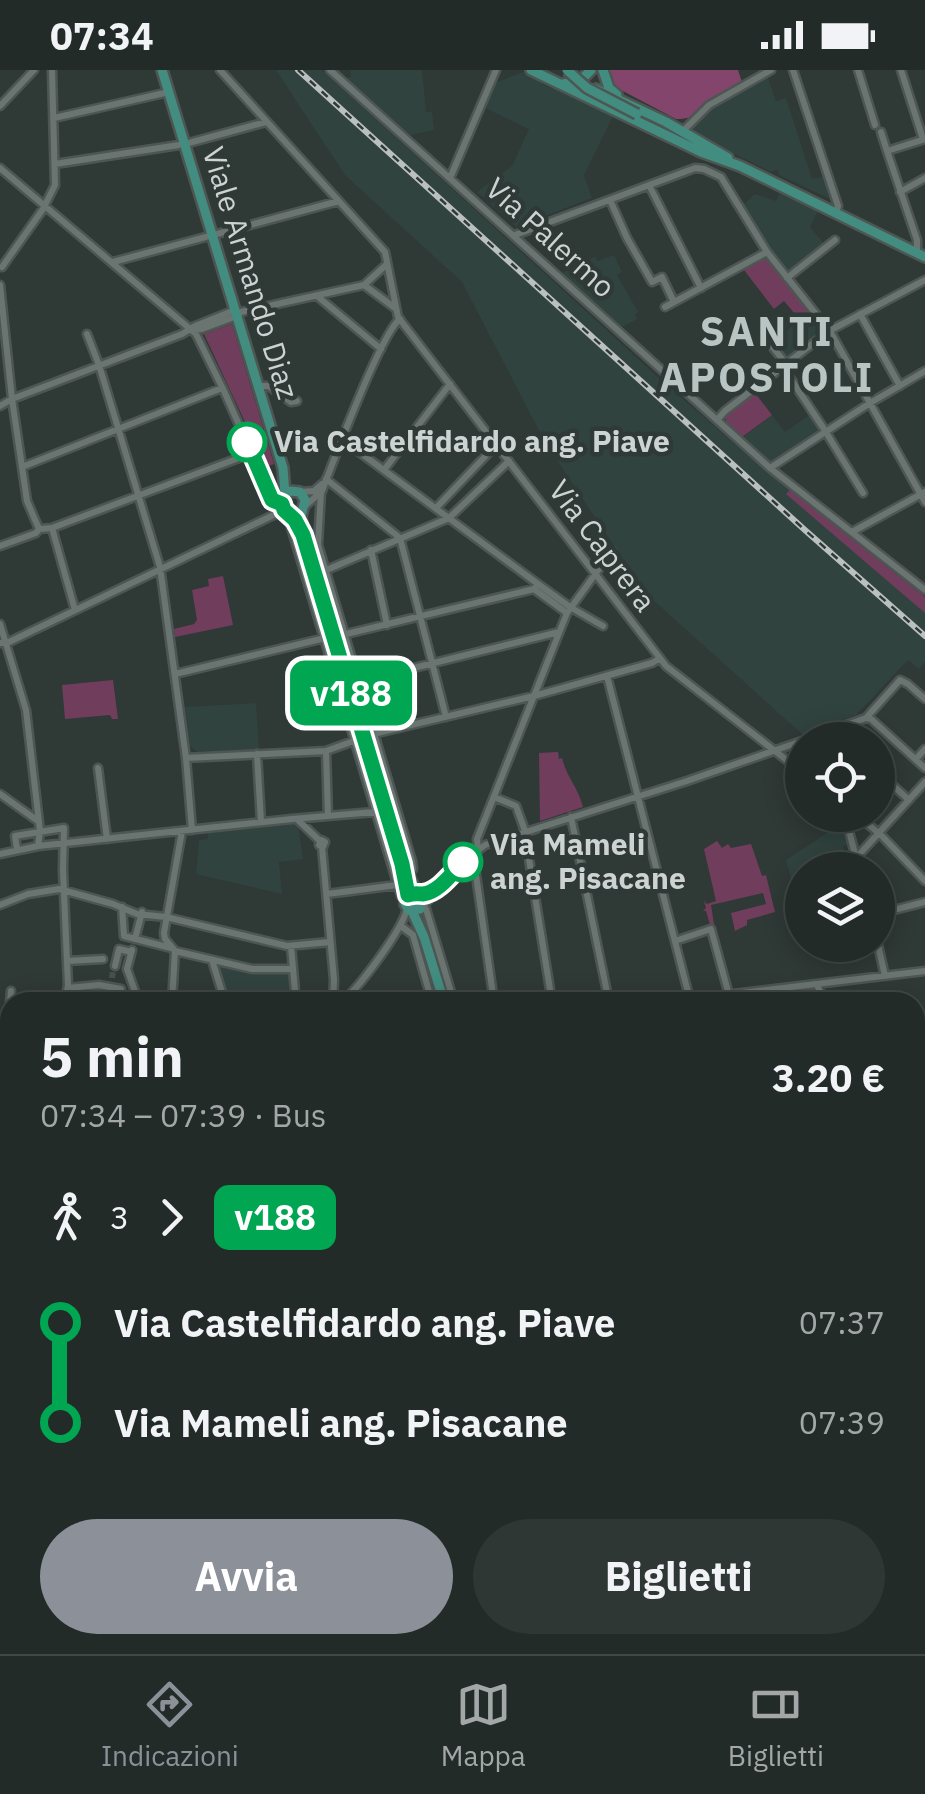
<!DOCTYPE html>
<html lang="it">
<meta charset="utf-8">
<style>
:root{--surface:#232b28;--page:#2f3734;--text:#f1f3f6;--muted:#a3a7a8;--line:#404745;--accent:#8c9099}
body{margin:0;font-family:"IBM Plex Sans",sans-serif;background:var(--page);color:var(--text);height:100vh;display:flex;flex-direction:column;font-size:38px;white-space:nowrap}
*{box-sizing:border-box;margin:0}
p{font-size:32px;color:var(--muted)}
.icon{flex:none;width:55px;height:55px;fill:none;stroke:currentColor;stroke-width:2;stroke-linecap:round;stroke-linejoin:round}
.map{position:relative;flex:1;overflow:hidden}
.drawer{position:absolute;left:0px;top:922px;width:925px;height:662px;display:flex;flex-direction:column;background:var(--surface);border-radius:30px 30px 0 0;box-shadow:0 5px 25px #0003,0 0 0 2px var(--line)}
.drawer>*{flex:none}
.badge{padding:0 20px;border-radius:15px;font-size:35px;line-height:65px}
.buttons{position:absolute;left:785px;top:652px;display:grid;gap:20px}
.buttons a{display:grid;place-items:center;width:110px;height:110px;border-radius:50%;background:var(--surface);box-shadow:0 5px 25px #0003,0 0 0 2px var(--line);font-size:50px}
.map>.badge{position:absolute;translate:-50% -50%;box-shadow:0 0 0 5px #fff}
.legs{display:flex;align-items:center;gap:15px;height:110px;padding:0 40px;font-size:32px}
.legs p{margin-inline-start:auto}
.overview{display:flex;align-items:center;justify-content:space-between;height:170px;padding:0 40px}
h1{font-size:55px;font-weight:700;line-height:75px}
.action{display:flex;gap:20px;margin-top:auto;padding:20px 40px}
.action a{flex:1;height:115px;border-radius:60px;background:var(--accent);color:#fff;font-size:40px;font-weight:700;line-height:115px;text-align:center}
.action a+a{background:var(--page);color:var(--text)}
ul{padding:0 40px;list-style:none}
li{display:flex;align-items:center;gap:35px;height:100px;font-size:38px}
li i{display:grid;place-items:center;width:15px;height:100%;margin:0 12px;background:currentColor}
li i::after{content:'';width:25px;height:25px;margin:-12px;border:8px solid;border-radius:50%;background:var(--surface)}
li p{margin-inline-start:auto}
li:first-child i{background:linear-gradient(#0000 50%,currentColor 0)}
li:last-child i{background:linear-gradient(currentColor 50%,#0000 0)}
.status{display:flex;justify-content:space-between;align-items:center;height:70px;padding:0 50px;background:var(--surface);direction:ltr}
.status svg{height:28px;fill:currentColor}
.dock{display:flex;justify-content:space-around;align-items:center;height:140px;border-top:2px solid var(--line);background:var(--surface);font-size:28px;color:var(--muted)}
.dock a{display:grid;justify-items:center;gap:5px}
.dock .current{color:var(--accent)}
.map>svg:first-child{display:block}
.built{fill:#31433f}
.green{fill:#703e5c}
.forest{fill:#83456b}
.lines{fill:none;stroke-linecap:round;stroke-linejoin:round}
.minor-tunnel{stroke:#47504d;stroke-width:6;stroke-dasharray:6 3;stroke-linecap:butt}
.minor-casing{stroke:#4e5654;stroke-width:11}
.major-casing{stroke:#4e5654;stroke-width:14}
.minor{stroke:#6a7572;stroke-width:6}
.major{stroke:#428d7f;stroke-width:9}
.rail-casing{stroke:#bac0bf;stroke-width:6}
.rail{stroke:#2f3936;stroke-width:2.5;stroke-dasharray:8;stroke-linecap:butt}
.major-bridge-casing{stroke:#4e5654;stroke-width:14;stroke-linecap:butt}
.major-bridge{stroke:#428d7f;stroke-width:9}
.line-1-casing{stroke:#fff;stroke-width:22}
.line-1{stroke:#00a651;stroke-width:15}
.stop-1-dot{fill:#fff;stroke:#00a651;stroke-width:5}
.labels{text-anchor:middle;stroke-width:9;stroke-linejoin:round;paint-order:stroke}
.street-label{font-size:30px;fill:#cdd3d2;stroke:#2f3936}
.stop-label{font-size:30px;font-weight:bold;fill:#cdd3d2;stroke:#2f3936;text-anchor:start}
.district-label{font-size:40px;font-weight:bold;letter-spacing:2.5px;fill:#b9c5c2;stroke:#2f3936}
</style>
<div class="status"><b>07:34</b><svg viewBox="0 0 49 12"><path d="M0 12V9h3v3zM5 12V6h3v6zM10 12V3h3v9zM15 12V0h3v12zM26 1h20v11H26zM47 4h2v5h-2z"/></svg></div>
<div class="map">
<svg width="925" height="1584" viewBox="0 0 925 1584">
<rect width="100%" height="100%" fill="#2f3936"/>
<path class="built" d="M 276,0 L 322,0 L 659,308 L 765,400 L 925,527 L 925,592 L 919,599 L 908,590 L 856,645 L 803,665 L 652,529 L 626,494 L 545,372 L 462,212 L 345,105 Z
M 350,0 L 422,0 L 426,42 L 432,42 L 434,60 L 410,65 L 346,8 L 351,7 Z
M 526,1 L 543,9 L 542,14 L 551,18 L 554,14 L 614,44 L 584,105 L 592,128 L 516,157 L 477,122 L 512,96 L 529,59 L 483,37 L 493,14 Z
M 767,5 L 776,31 L 786,28 L 812,109 L 825,106 L 832,130 L 779,105 L 777,100 L 771,102 L 704,69 L 691,59 L 708,38 Z
M 780,123 L 818,141 L 810,157 L 825,175 L 791,202 L 787,201 L 770,180 L 743,135 L 755,124 L 776,131 Z
M 614,185 L 622,202 L 617,205 L 638,242 L 635,244 L 637,249 L 622,257 L 562,203 L 595,187 L 598,191 Z
M 810,243 L 823,260 L 786,289 L 769,269 L 784,257 L 787,260 Z
M 811,344 L 821,359 L 771,393 L 743,367 L 772,345 L 785,362 Z
M 256,633 L 259,680 L 197,682 L 190,676 L 185,637 Z
M 842,753 L 847,775 L 843,776 L 849,800 L 802,800 L 802,834 L 798,835 L 786,790 Z
M 298,754 L 303,789 L 279,792 L 282,824 L 196,804 L 199,770 L 208,769 L 208,763 Z
M 220,895 L 252,902 L 288,902 L 292,932 L 229,932 L 220,905 Z"/>
<path class="green" d="M 766,187 L 810,243 L 800,250 L 784,231 L 774,239 L 744,200 Z
M 232,254 L 274,394 L 266,397 L 204,264 Z
M 755,323 L 772,345 L 742,367 L 726,352 L 726,346 Z
M 790,420 L 925,527 L 925,543 L 786,424 Z
M 223,506 L 233,555 L 175,567 L 174,559 L 194,554 L 197,550 L 192,520 L 209,516 L 208,509 Z
M 113,610 L 118,649 L 112,649 L 110,645 L 65,649 L 62,615 Z
M 558,682 L 559,689 L 562,688 C 567,708 578,717 583,737 L 540,751 L 539,683 Z
M 717,771 L 722,778 L 728,774 L 731,778 L 751,774 L 762,806 L 766,805 L 775,842 L 747,850 L 747,855 L 735,861 L 731,843 L 766,834 L 763,823 L 711,835 L 714,854 L 710,855 L 706,841 L 703,841 L 706,838 L 704,831 L 707,834 L 716,831 L 704,779 Z"/>
<path class="forest" d="M 609,0 L 738,0 L 742,12 L 721,25 L 693,47 L 681,49 L 676,49 L 619,19 L 614,14 Z"/>
<g class="lines">
<path class="minor-tunnel" d="M 112,908 L 113,900"/>
<defs>
<path id="minor" d="M 220,0 L 385,182 L 398,247 L 666,596 L 802,702
M 330,0 L 770,398 L 925,520
M 793,0 L 838,136 L 836,143
M 858,0 L 875,55
M 901,0 L 923,69
M 0,36 L 34,0
M 54,48 L 169,22
M 683,61 L 709,35 L 771,0
M 881,62 L 887,81
M 185,74 L 266,52
M 55,94 L 179,75
M 0,98 L 196,264 L 224,321 L 271,427 L 274,432 L 281,434
M 450,108 L 496,0
M 649,115 L 701,218
M 900,122 L 925,108
M 610,130 L 627,168 L 652,212 L 662,207 L 674,232
M 515,165 L 695,98 L 704,99 L 721,107 L 767,182 L 831,263 L 925,432
M 917,183 L 917,170 L 887,81 L 925,69
M 113,192 L 339,131
M 2,197 L 43,139 L 55,115 L 52,0
M 787,208 L 835,170
M 0,215 L 12,329 L 27,431 L 39,459 L 52,458 L 252,383
M 364,215 L 395,238
M 317,226 L 381,279
M 665,237 L 767,182
M 860,244 L 900,316
M 191,260 L 202,259 L 237,246 L 241,242 L 364,215 L 387,194
M 87,264 L 99,295 L 160,497 L 186,688 L 192,760
M 768,271 L 786,294
M 783,297 L 824,359 L 863,423
M 258,316 L 269,316 L 291,332 L 297,331
M 0,336 L 12,329 L 182,264 L 195,256 L 235,240
M 717,350 L 725,341 L 829,261 L 925,210
M 343,370 L 538,514 L 570,537 L 603,556
M 22,397 L 222,318
M 770,398 L 870,333 L 925,301
M 384,400 L 450,314
M 326,409 L 400,468 L 446,647
M 300,422 L 314,421 L 322,414
M 321,422 L 318,475 L 412,791 L 413,799 L 409,806
M 305,436 L 322,421 C 333,392 381,263 400,249
M 436,438 L 496,375
M 287,444 L 397,813 L 401,826 L 405,830
M 52,458 L 75,540
M 852,462 L 925,422
M 0,476 L 36,463 L 39,459
M 371,480 L 387,555
M 324,501 L 449,448 L 509,391
M 534,519 L 567,543
M 0,554 L 26,640 L 40,761 L 38,776
M 342,565 L 534,519 L 538,514
M 0,573 L 9,572 L 284,440
M 175,604 L 325,568
M 607,606 L 690,930
M 357,612 L 559,562
M 867,648 L 871,649 L 925,698
M 832,660 L 842,670
M 805,670 L 866,648 L 900,610 L 908,614 L 925,629
M 326,681 L 328,746
M 257,684 L 261,752
M 186,688 L 326,681 L 373,664 L 534,626 L 652,593 L 660,588
M 916,689 L 925,679
M 98,698 L 107,769
M 878,702 L 909,730
M 0,724 L 38,751
M 494,727 L 516,736 L 524,758 L 552,932
M 845,745 L 859,800
M 857,745 L 882,766 L 925,811
M 571,747 L 609,932
M 298,750 L 320,771
M 321,770 L 325,772 L 323,777 L 319,775 Z
M 322,777 L 334,910 L 333,932
M 17,779 L 15,766 L 64,758 L 63,800 L 68,915 L 65,932
M 478,779 L 477,769 L 567,543 L 612,481
M 0,784 L 38,776 L 292,749 L 386,741
M 473,784 L 494,932
M 856,788 L 925,712
M 327,824 L 397,815
M 0,835 L 28,824 L 59,819 L 113,834 L 137,844 L 166,847 L 287,876 L 330,872
M 424,835 L 463,792 L 485,775 L 687,711 L 802,671
M 423,836 L 426,839 L 454,932
M 122,837 L 124,866 L 171,878
M 878,844 L 925,832
M 401,856 L 413,865 L 432,932
M 135,869 L 142,842
M 675,871 L 711,859 L 729,925
M 878,875 L 885,906
M 291,876 L 296,932
M 132,880 L 127,899 L 137,927
M 175,881 L 165,869 L 164,863 L 182,761
M 175,881 L 252,899 L 293,899
M 212,890 L 225,932
M 67,891 L 103,889
M 115,896 L 119,879 L 131,882
M 817,915 L 825,932
M 68,918 L 99,915 L 121,919
M 786,919 L 792,932
M 10,932 L 11,921
M 97,932 L 100,932
M 110,932 L 110,931
M 172,932 L 175,881
M 341,932 C 358,920 402,860 407,839
M 666,932 L 925,901
M 8,975 L 10,937
M 0,1020 L 10,1020
M 915,1057 L 925,1051
M 0,1093 L 10,1093
M 915,1170 L 925,1165
M 0,1184 L 10,1183
M 915,1239 L 925,1235
M 915,1247 L 925,1272
M 915,1288 L 925,1285
M 915,1318 L 925,1314
M 0,1341 L 10,1341
M 915,1417 L 925,1436
M 10,1424 L 7,1454 L 10,1458
M 0,1490 L 5,1483 L 10,1468
M 0,1533 L 6,1584
M 41,1575 L 42,1584
M 161,1575 L 162,1584
M 261,1575 L 262,1584
M 376,1575 L 380,1584
M 491,1575 L 494,1584
M 659,1575 L 662,1584
M 711,1575 L 714,1584
M 859,1575 L 862,1584
M 428,1584 L 456,1575
M 560,1584 L 567,1581"/>
<path id="major" d="M 162,0 L 283,398 L 285,424
M 531,0 L 701,82 L 740,96 L 925,187
M 603,0 L 609,18 L 617,25
M 563,14 L 580,11 L 591,0
M 596,19 L 666,52 L 728,88
M 303,465 L 291,444 L 286,443 L 281,435 L 283,426 L 290,421 L 300,422 L 305,430 L 301,446 L 303,465 L 402,794 L 407,823 L 405,834 L 409,840 L 420,839
M 406,800 L 417,823
M 412,841 L 424,867 L 444,932
M 915,1459 L 925,1462
M 915,1533 L 925,1530
M 790,1581 L 798,1575
M 761,1584 L 769,1579"/>
</defs>
<use href="#minor" class="minor-casing"/>
<use href="#major" class="major-casing"/>
<use href="#minor" class="minor"/>
<use href="#major" class="major"/>
<defs>
<path id="rail" d="M 298,0 L 806,461 L 925,566
M 915,1302 L 925,1299"/>
</defs>
<use href="#rail" class="rail-casing"/>
<use href="#rail" class="rail"/>
<defs>
<path id="major-bridge" d="M 567,0 L 587,18 L 637,44"/>
</defs>
<use href="#major-bridge" class="major-bridge-casing"/>
<use href="#major-bridge" class="major-bridge"/>
</g>
<g class="lines">
<defs>
<path id="line-1" d="M 247,372 L 272,430 L 282,434 L 284,440 L 295,450 L 303,465 L 402,794 L 408,825 C 413,823 418,824 423,824 C 439,822 452,803 463,792"/>
</defs>
<use href="#line-1" class="line-1-casing"/>
<use href="#line-1" class="line-1"/>
</g>
<g class="stop-1-dot">
<circle cx="247" cy="372" r="18"/>
<circle cx="463" cy="792" r="18"/>
</g>
<g class="labels">
<g class="street-label">
<text transform="translate(550 168) rotate(42)" y="10">Via Palermo</text>
<text transform="translate(250 203) rotate(73)" y="10">Viale Armando Diaz</text>
<text transform="translate(602 476) rotate(53)" y="10">Via Caprera</text>
</g>
<g class="stop-label">
<text x="274" y="382">Via Castelfidardo ang. Piave</text>
<text x="490" y="785">Via Mameli<tspan x="490" dy="34">ang. Pisacane</tspan></text>
</g>
<g class="district-label">
<text x="767" y="276">SANTI<tspan x="767" dy="46">APOSTOLI</tspan></text>
</g>
</g>
</svg>
<div class="buttons">
<a><svg class="icon" aria-label="locate" viewBox="0 0 24 24"><circle cx="12" cy="12" r="6"/><path d="M12 2v4M12 18v4M2 12h4M18 12h4"/></svg></a>
<a><svg class="icon" aria-label="layers" viewBox="0 0 24 24"><path d="M12 4l9 5-9 5-9-5zM3 14l9 5 9-5"/></svg></a>
</div>
<b class="badge" style="left:351px;top:623px;background:#00a651;color:#fff">v188</b>
<section class="drawer">
<div class="overview"><div><h1>5 min</h1><p>07:34 – 07:39 · Bus</p></div><b>3.20 €</b></div>
<div class="legs"><svg class="icon" aria-label="walk" viewBox="0 0 24 24"><circle cx="13" cy="4" r="2"/><path d="M13 8l-2 6 4 7M11 14l-3 7M7 12l3-4h3l4 4"/></svg>3<svg class="icon" aria-label="forward" viewBox="0 0 24 24"><path d="M9 5l7 7-7 7"/></svg><b class="badge" style="background:#00a651;color:#fff">v188</b></div>
<ul>
<li><i style="color:#00a651"></i><b>Via Castelfidardo ang. Piave</b><p>07:37</p></li>
<li><i style="color:#00a651"></i><b>Via Mameli ang. Pisacane</b><p>07:39</p></li>
</ul>
<div class="action"><a>Avvia</a><a>Biglietti</a></div>
</section>
</div>
<nav class="dock">
<a class="current"><svg class="icon" aria-label="directions" viewBox="0 0 24 24"><path d="M12 3l9 9-9 9-9-9zM9 14v-3h6M13 9l2 2-2 2"/></svg>Indicazioni</a>
<a><svg class="icon" aria-label="map" viewBox="0 0 24 24"><path d="M3 6l6-2 6 2 6-2v14l-6 2-6-2-6 2zM9 4v14M15 6v14"/></svg>Mappa</a>
<a><svg class="icon" aria-label="tickets" viewBox="0 0 24 24"><path d="M3 7h18v10H3zM15 7v10"/></svg>Biglietti</a>
</nav>
